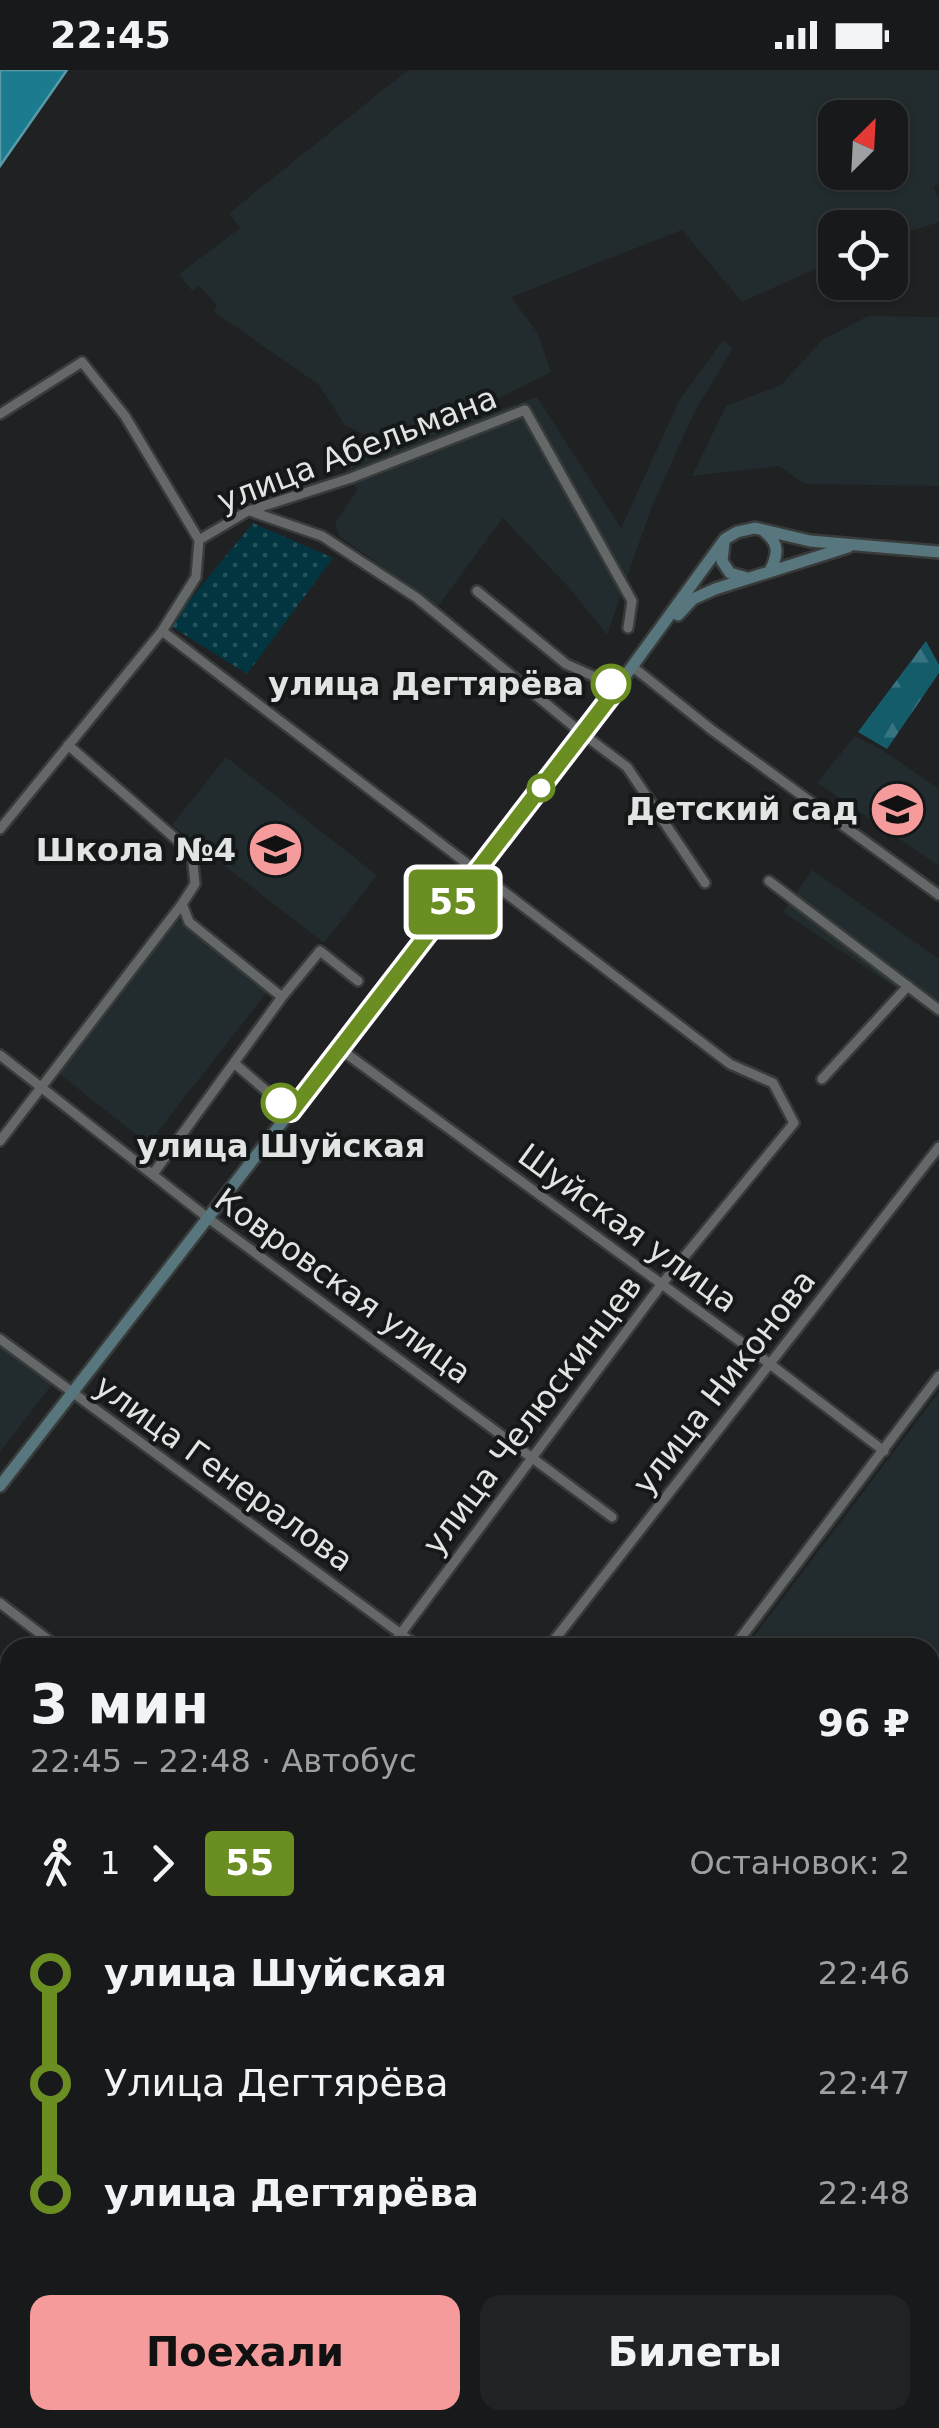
<!DOCTYPE html>
<html lang="ru">
<meta charset="utf-8">
<style>
:root{--surface:#17191a;--page:#202223;--text:#f1f3f6;--muted:#9ea0a2;--line:#363839;--accent:#f59b9c}
body{margin:0;font-family:"DejaVu Sans",sans-serif;background:var(--page);color:var(--text);height:100vh;display:flex;flex-direction:column;font-size:38px;white-space:nowrap}
*{box-sizing:border-box;margin:0}
p{font-size:32px;color:var(--muted)}
.icon{flex:none;width:55px;height:55px;fill:none;stroke:currentColor;stroke-width:2;stroke-linecap:round;stroke-linejoin:round}
.map{position:relative;flex:1;overflow:hidden}
.panel{position:absolute;left:0px;top:1568px;width:940px;height:792px;display:flex;flex-direction:column;background:var(--surface);border-radius:30px 30px 0 0;box-shadow:0 2px 8px #0004,0 0 0 2px var(--line)}
.panel>*{flex:none}
.badge{padding:0 20px;border-radius:8px;font-size:35px;line-height:65px}
.needle{width:65px;rotate:24deg}
.buttons{position:absolute;left:818px;top:30px;display:grid;gap:20px}
.buttons a{display:grid;place-items:center;width:90px;height:90px;border-radius:20px;background:var(--surface);box-shadow:0 2px 8px #0004,0 0 0 2px var(--line);font-size:50px}
.map>.badge{position:absolute;translate:-50% -50%;box-shadow:0 0 0 5px #fff}
.legs{display:flex;align-items:center;gap:15px;height:110px;padding:0 30px;font-size:32px}
.legs p{margin-inline-start:auto}
.headline{display:flex;align-items:center;justify-content:space-between;height:170px;padding:0 30px}
h1{font-size:55px;font-weight:700;line-height:75px}
.button{display:flex;gap:20px;margin-top:auto;padding:20px 30px}
.button a{flex:1;height:115px;border-radius:20px;background:var(--accent);color:#111;font-size:40px;font-weight:700;line-height:115px;text-align:center}
.button a+a{background:var(--page);color:var(--text)}
ul{padding:0 30px;list-style:none}
li{display:flex;align-items:center;gap:35px;height:110px;font-size:38px}
li i{display:grid;place-items:center;width:15px;height:100%;margin:0 12px;background:currentColor}
li i::after{content:'';width:25px;height:25px;margin:-12px;border:8px solid;border-radius:50%;background:var(--surface)}
li p{margin-inline-start:auto}
li:first-child i{background:linear-gradient(#0000 50%,currentColor 0)}
li:last-child i{background:linear-gradient(currentColor 50%,#0000 0)}
.status{display:flex;justify-content:space-between;align-items:center;height:70px;padding:0 50px;background:var(--surface);direction:ltr}
.status svg{height:28px;fill:currentColor}
.map>svg:first-child{display:block}
.built{fill:#222c2e;fill-rule:evenodd}
.grass{fill:url(#grass-dots)}
.forest{fill:url(#forest-firs)}
.water{fill:#1d7b8f;stroke:#589aa8;stroke-width:2.5}
.lines{fill:none;stroke-linecap:round;stroke-linejoin:round}
.minor-casing{stroke:#393b3b;stroke-width:14}
.secondary-casing{stroke:#393b3b;stroke-width:16}
.minor{stroke:#656869;stroke-width:9}
.secondary{stroke:#57767d;stroke-width:11}
.line-1-casing{stroke:#fff;stroke-width:22}
.line-1{stroke:#6b8e23;stroke-width:15}
.stop-1-dot{fill:#fff;stroke:#6b8e23;stroke-width:5}
.labels{text-anchor:middle;stroke-width:8;stroke-linejoin:round;paint-order:stroke}
.street-label{font-size:32px;fill:#e2e4e4;stroke:#151819}
.stop-label{font-size:32px;font-weight:bold;fill:#e2e4e4;stroke:#151819;text-anchor:end}
.poi-label{font-size:32px;font-weight:bold;fill:#e2e4e4;stroke:#151819;text-anchor:end}
</style>
<div class="status"><b>22:45</b><svg viewBox="0 0 49 12"><path d="M0 12V9h3v3zM5 12V6h3v6zM10 12V3h3v9zM15 12V0h3v12zM26 1h20v11H26zM47 4h2v5h-2z"/></svg></div>
<div class="map">
<svg width="939" height="2358" viewBox="0 0 939 2358">
<defs>
<pattern id="grass-dots" width="8" height="8" patternUnits="userSpaceOnUse" patternTransform="scale(2.5)"><rect width="8" height="8" fill="#023540"/><path d="M2 2h.1M6 6h.1" fill="none" stroke="#27525b" stroke-width="1.8" stroke-linecap="round"/></pattern>
<pattern id="forest-firs" width="22" height="20" patternUnits="userSpaceOnUse" patternTransform="scale(2.5)"><rect width="22" height="20" fill="#155c6b"/><path d="M5 1l3.5 6h-7zM16 11l3.5 6h-7z" fill="#377380"/></pattern>
</defs>
<rect width="100%" height="100%" fill="#1f2122"/>
<path class="built" d="M 408,0 L 939,0 L 939,114 L 934,117 L 939,131 L 939,152 L 890,168 L 890,158 L 835,158 L 835,190 L 742,232 L 682,160 L 511,227 L 537,262 L 551,302 L 477,339 L 465,337 L 375,370 L 345,355 L 318,314 L 214,242 L 217,235 L 199,216 L 192,221 L 179,204 L 240,158 L 229,143 ZM 835,48 L 890,48 L 890,102 L 835,102 Z
M 868,246 L 939,247 L 939,416 L 805,414 L 779,396 L 692,406 L 726,336 L 781,315 L 822,270 Z
M 723,270 L 733,278 L 694,343 L 652,436 L 607,565 L 572,521 L 503,448 L 438,536 L 339,466 L 335,454 L 357,420 L 342,392 L 537,327 L 621,458 L 679,331 Z
M 855,666 L 882,680 L 939,719 L 939,796 L 817,713 Z
M 226,687 L 377,805 L 324,873 L 172,755 Z
M 812,800 L 939,889 L 939,947 L 783,842 Z
M 178,850 L 268,921 L 148,1074 L 58,1003 Z
M 0,1272 L 53,1313 L 0,1382 Z
M 939,1322 L 939,2012 L 930,2006 L 930,1578 L 746,1577 Z
M 336,2350 L 680,2350 L 691,2358 L 348,2358 Z"/>
<path class="grass" d="M 253,453 L 333,488 L 247,604 L 169,555 Z"/>
<path class="forest" d="M 926,571 L 939,595 L 939,603 L 887,679 L 858,662 Z"/>
<path class="water" d="M 0,0 L 67,0 L 0,96 Z"/>
<g class="lines">
<defs>
<path id="minor" d="M 0,344 L 82,292 L 125,346 L 199,470
M 250,441 L 322,466 L 417,528 L 583,664 L 627,697 L 705,813
M 477,521 L 566,594 L 618,617
M 162,561 L 730,994 L 773,1013 L 794,1053 L 661,1215 L 390,1578
M 633,597 L 712,660 L 939,825
M 68,675 L 192,783 L 195,814 L 182,834 L 189,852 L 282,927
M 0,759 L 162,561 L 196,507 L 199,470 L 248,441 L 351,408 L 525,340 L 632,531 L 628,558
M 769,811 L 939,940
M 340,979 L 741,1272 L 884,1381
M 0,985 L 208,1148 L 612,1447
M 234,993 L 291,1042
M 822,1009 L 908,916
M 0,1071 L 182,834
M 153,1104 L 282,927 L 320,881 L 358,911
M 0,1269 L 420,1578
M 0,1533 L 59,1578
M 548,1578 L 939,1077
M 733,1578 L 939,1306
M 0,1813 L 10,1821
M 0,2094 L 10,2080
M 0,2101 L 10,2109
M 930,2195 L 939,2183
M 289,2350 L 298,2358
M 836,2350 L 845,2358
M 248,2358 L 254,2350
M 306,2358 L 310,2350"/>
<path id="secondary" d="M 765,462 C 780,474 778,485 770,501
M 724,473 L 722,491 L 730,503 L 747,508
M 678,545 L 693,529 L 715,519 L 848,477
M 0,1416 L 583,664 L 725,469 L 737,462 L 755,458 L 810,471 L 939,482"/>
</defs>
<use href="#minor" class="minor-casing"/>
<use href="#secondary" class="secondary-casing"/>
<use href="#minor" class="minor"/>
<use href="#secondary" class="secondary"/>
</g>
<g class="lines">
<defs>
<path id="line-1" d="M 281,1033 L 291,1042 L 582,664 L 618,617 L 611,614"/>
</defs>
<use href="#line-1" class="line-1-casing"/>
<use href="#line-1" class="line-1"/>
</g>
<defs>
<symbol id="school-disc" viewBox="-11 -11 22 22"><circle r="9.5" fill="#f59b9c" stroke="#151819"/><path d="M0-5L7-2L0 1L-7-2ZM-4 1L0 2.5L4 1V4Q0 6-4 4Z" fill="#111"/></symbol>
</defs>
<g fill-rule="evenodd">
<use href="#school-disc" x="866" y="708" width="63" height="63"/>
<use href="#school-disc" x="244" y="748" width="63" height="63"/>
</g>
<g class="stop-1-dot">
<circle cx="611" cy="614" r="18"/>
<circle cx="541" cy="718" r="12"/>
<circle cx="281" cy="1033" r="18"/>
</g>
<g class="labels">
<g class="street-label">
<text transform="translate(357 379) rotate(-21)" y="11">улица Абельмана</text>
<text transform="translate(628 1158) rotate(36)" y="11">Шуйская улица</text>
<text transform="translate(343 1216) rotate(36)" y="11">Ковровская улица</text>
<text transform="translate(724 1312) rotate(-52)" y="11">улица Никонова</text>
<text transform="translate(532 1345) rotate(-53)" y="11">улица Челюскинцев</text>
<text transform="translate(224 1403) rotate(36)" y="11">улица Генералова</text>
</g>
<g class="stop-label">
<text x="584" y="625">улица Дегтярёва</text>
<text x="281" y="1087" text-anchor="middle">улица Шуйская</text>
</g>
<g class="poi-label">
<text x="858" y="750">Детский сад</text>
<text x="236" y="791">Школа №4</text>
</g>
</g>
</svg>
<div class="buttons">
<a><svg class="needle" viewBox="-14 -14 28 28"><path d="M0-13l5 13h-10z" fill="#e53935"/><path d="M0 13l5-13h-10z" fill="#9ea0a2"/></svg></a>
<a><svg class="icon" aria-label="locate" viewBox="0 0 24 24"><circle cx="12" cy="12" r="6"/><path d="M12 2v4M12 18v4M2 12h4M18 12h4"/></svg></a>
</div>
<b class="badge" style="left:453px;top:832px;background:#6b8e23;color:#fff">55</b>
<section class="panel">
<div class="headline"><div><h1>3 мин</h1><p>22:45 – 22:48 · Автобус</p></div><b>96 ₽</b></div>
<div class="legs"><svg class="icon" aria-label="walk" viewBox="0 0 24 24"><circle cx="13" cy="4" r="2"/><path d="M13 8l-2 6 4 7M11 14l-3 7M7 12l3-4h3l4 4"/></svg>1<svg class="icon" aria-label="forward" viewBox="0 0 24 24"><path d="M9 5l7 7-7 7"/></svg><b class="badge" style="background:#6b8e23;color:#fff">55</b><p>Остановок: 2</p></div>
<ul>
<li><i style="color:#6b8e23"></i><b>улица Шуйская</b><p>22:46</p></li>
<li><i style="color:#6b8e23"></i><span>Улица Дегтярёва</span><p>22:47</p></li>
<li><i style="color:#6b8e23"></i><b>улица Дегтярёва</b><p>22:48</p></li>
</ul>
<div class="button"><a>Поехали</a><a>Билеты</a></div>
</section>
</div>
